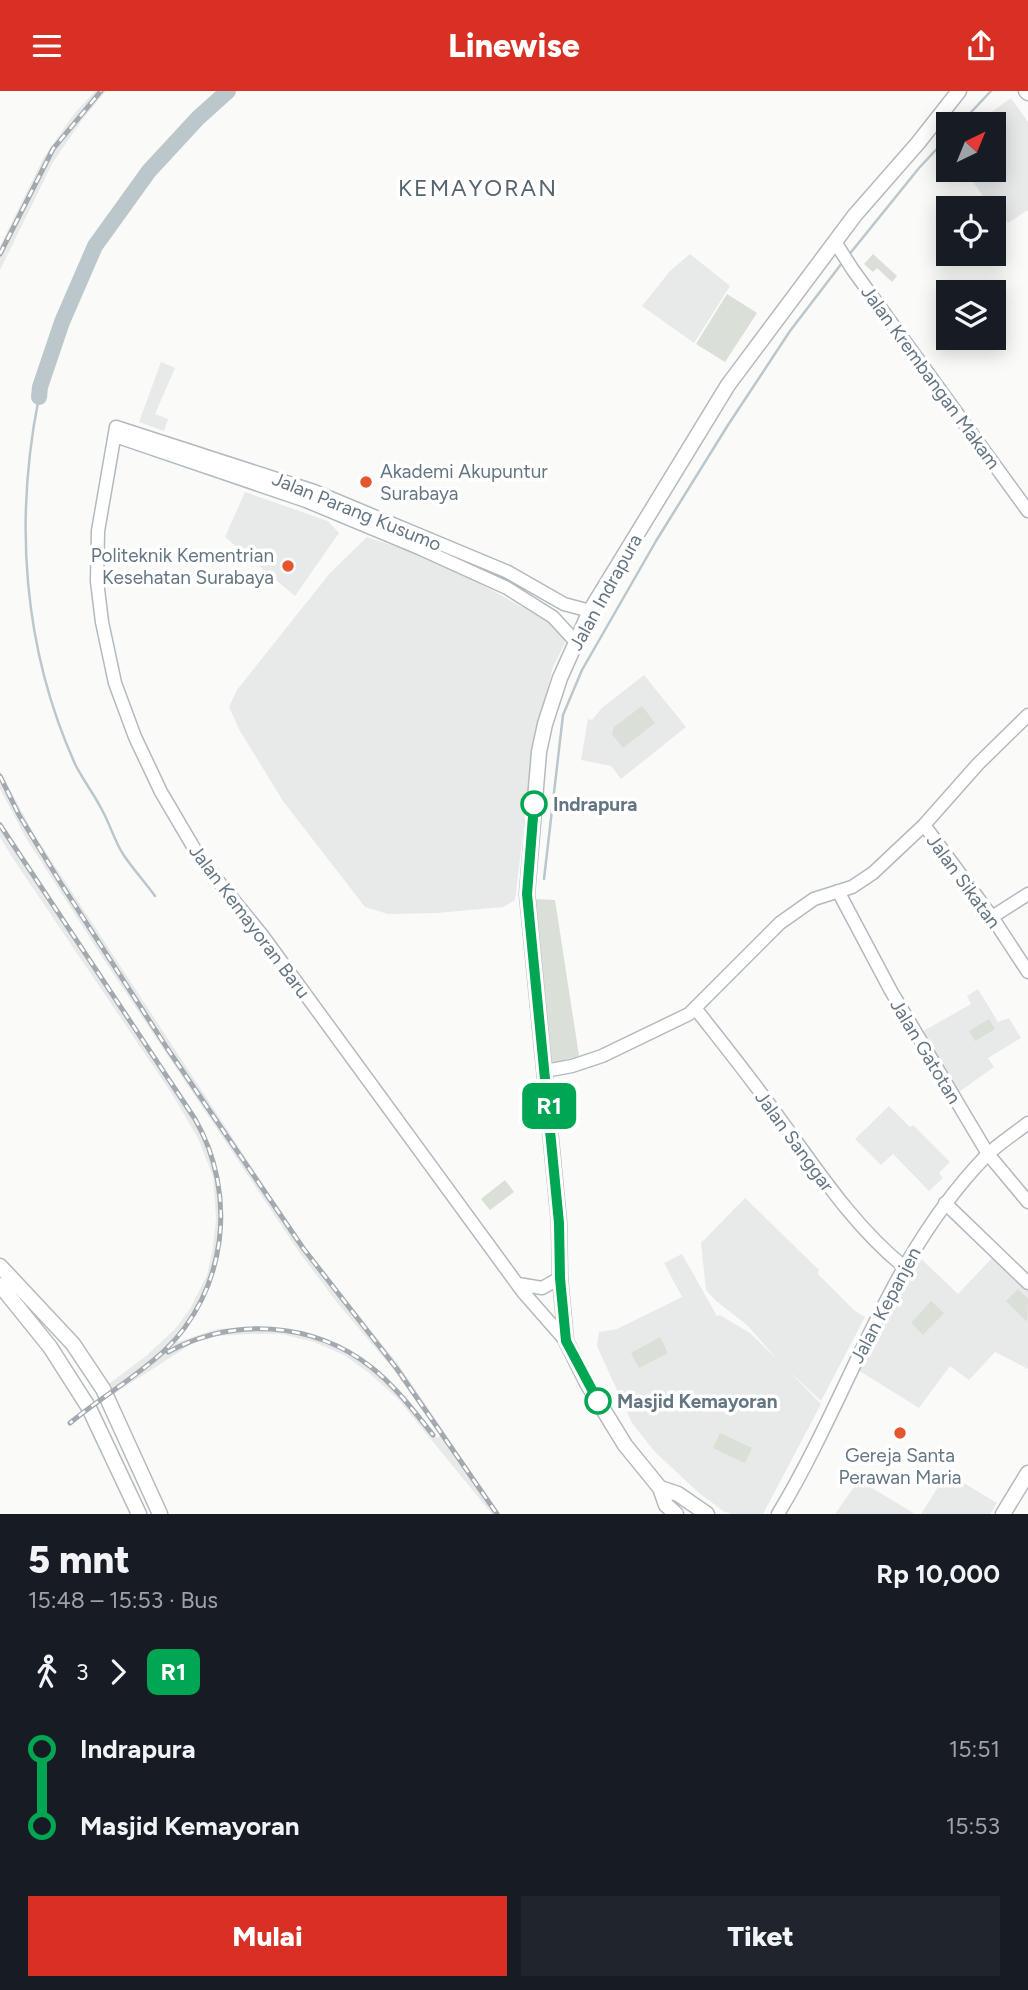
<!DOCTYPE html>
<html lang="id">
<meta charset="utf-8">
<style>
:root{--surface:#171b24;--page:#20242c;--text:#f1f3f6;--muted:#9ea1a6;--accent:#d93025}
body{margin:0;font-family:Figtree,sans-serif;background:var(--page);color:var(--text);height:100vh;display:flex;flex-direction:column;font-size:26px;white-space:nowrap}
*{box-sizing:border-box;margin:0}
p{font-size:23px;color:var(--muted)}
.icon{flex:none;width:38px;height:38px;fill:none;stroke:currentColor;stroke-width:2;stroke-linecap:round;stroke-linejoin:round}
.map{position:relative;height:1423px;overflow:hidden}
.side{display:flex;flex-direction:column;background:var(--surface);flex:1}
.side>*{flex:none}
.badge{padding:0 14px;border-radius:10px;font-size:24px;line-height:46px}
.needle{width:46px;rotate:43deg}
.buttons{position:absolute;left:936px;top:21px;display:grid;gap:14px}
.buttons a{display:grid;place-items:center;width:70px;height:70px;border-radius:0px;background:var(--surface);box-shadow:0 4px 18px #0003;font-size:35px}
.map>.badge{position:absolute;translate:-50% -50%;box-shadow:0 0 0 4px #fff}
.legs{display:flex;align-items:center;gap:10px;height:77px;padding:0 28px;font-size:23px}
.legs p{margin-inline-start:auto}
.overview{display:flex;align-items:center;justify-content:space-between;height:119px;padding:0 28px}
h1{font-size:38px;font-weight:800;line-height:52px}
.primary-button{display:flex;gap:14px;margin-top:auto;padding:14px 28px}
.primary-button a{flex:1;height:80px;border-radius:0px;background:var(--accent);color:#fff;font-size:28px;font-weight:800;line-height:80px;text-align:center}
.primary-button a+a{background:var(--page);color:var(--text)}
ul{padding:0 28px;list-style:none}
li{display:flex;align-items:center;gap:24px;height:77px;font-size:26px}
li i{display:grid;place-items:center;width:10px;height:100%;margin:0 9px;background:currentColor}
li i::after{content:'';width:18px;height:18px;margin:-9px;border:5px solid;border-radius:50%;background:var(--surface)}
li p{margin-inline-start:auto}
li:first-child i{background:linear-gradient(#0000 50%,currentColor 0)}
li:last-child i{background:linear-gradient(currentColor 50%,#0000 0)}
header{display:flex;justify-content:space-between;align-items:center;height:91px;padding:0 28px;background:var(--accent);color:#fff;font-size:32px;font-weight:800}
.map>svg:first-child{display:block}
.built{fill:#e8e9e9}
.green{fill:#dadfd7}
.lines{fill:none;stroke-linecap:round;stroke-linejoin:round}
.stream{stroke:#bbc7cb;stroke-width:2.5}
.river{stroke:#bbc7cb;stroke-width:16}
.secondary-casing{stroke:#b3babf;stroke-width:15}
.primary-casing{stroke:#b5babe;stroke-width:17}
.secondary{stroke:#fff;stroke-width:12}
.primary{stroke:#fff;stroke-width:14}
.rail-casing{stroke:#a2aab0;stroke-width:5}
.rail{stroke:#fff;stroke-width:2.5;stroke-dasharray:8;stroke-linecap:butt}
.line-1-casing{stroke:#fff;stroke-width:16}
.line-1{stroke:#00a651;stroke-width:10}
.poi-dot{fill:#e4572e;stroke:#fff;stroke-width:2.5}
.stop-1-dot{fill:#fff;stroke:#00a651;stroke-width:3.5}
.labels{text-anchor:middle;stroke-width:7;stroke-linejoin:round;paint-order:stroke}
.street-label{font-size:19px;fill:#657683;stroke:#fff}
.poi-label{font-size:19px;fill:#657683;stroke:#fff;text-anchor:start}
.stop-label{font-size:19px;font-weight:bold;fill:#657683;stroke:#fff;text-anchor:start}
.quarter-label{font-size:23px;letter-spacing:2px;fill:#57646e;stroke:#fff}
</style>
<header><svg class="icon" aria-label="menu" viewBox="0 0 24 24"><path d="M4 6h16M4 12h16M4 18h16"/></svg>Linewise<svg class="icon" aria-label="share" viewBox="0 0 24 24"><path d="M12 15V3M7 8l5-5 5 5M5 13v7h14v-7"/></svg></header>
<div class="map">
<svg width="1028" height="1423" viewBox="0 0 1028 1423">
<rect width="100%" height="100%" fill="#fafaf8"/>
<path class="built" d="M 95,0 L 106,0 L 82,29 L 53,71 L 0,179 L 0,155 L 44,66 L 74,23 Z
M 1011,7 L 1028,31 L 1028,119 L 1008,132 L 1001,121 L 996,124 L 965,79 L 994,79 L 994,33 L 975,33 Z
M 690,163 L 730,195 L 694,252 L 642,215 L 670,180 Z
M 161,271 L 175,277 L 155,323 L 168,328 L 164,340 L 139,331 Z
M 245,401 L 328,430 L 339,442 L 295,505 L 225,446 Z
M 367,446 L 421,464 L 475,490 L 562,538 L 565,552 L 553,576 L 540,627 L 529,693 L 515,809 L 503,816 L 437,822 L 388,823 L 365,816 L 283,710 L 240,640 L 229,616 L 237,599 L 330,482 Z
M 644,584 L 686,636 L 621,688 L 611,675 L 581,669 L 588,628 L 592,629 L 602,617 Z
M 0,680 L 34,743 L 306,1159 L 398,1273 L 500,1423 L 492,1423 L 398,1308 L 369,1282 L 344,1264 L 314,1251 L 281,1243 L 250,1243 L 217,1245 L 193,1252 L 112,1304 L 106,1295 L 146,1265 L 175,1238 L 190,1218 L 207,1184 L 213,1156 L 216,1128 L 213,1086 L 198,1047 L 172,1003 L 12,766 L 0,746 L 0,735 L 176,999 L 206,1051 L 216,1084 L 219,1106 L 221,1127 L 218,1157 L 205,1199 L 195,1220 L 171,1249 L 172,1253 L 217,1238 L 250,1236 L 280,1238 L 313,1244 L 346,1260 L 374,1278 L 402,1306 L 437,1347 L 441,1344 L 393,1278 L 339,1214 L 299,1161 L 106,872 L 26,747 L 0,698 Z
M 978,898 L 998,931 L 1009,927 L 1021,947 L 988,967 L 994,976 L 956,1003 L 920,942 L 971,913 L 967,905 Z
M 889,1015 L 910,1036 L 913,1034 L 950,1071 L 939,1082 L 943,1087 L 929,1100 L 893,1063 L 881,1074 L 855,1048 Z
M 745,1107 L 819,1179 L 818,1183 L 855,1220 L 865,1226 L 821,1310 L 788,1279 L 821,1313 L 763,1423 L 731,1423 L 723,1420 L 699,1402 L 654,1360 L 632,1332 L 597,1255 L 599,1241 L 617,1238 L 682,1206 L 664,1172 L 682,1163 L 717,1225 L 720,1224 L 750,1242 L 777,1268 L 747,1234 L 716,1210 L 706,1199 L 701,1152 Z
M 916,1163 L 958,1203 L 992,1167 L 1028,1197 L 1028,1278 L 995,1261 L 969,1289 L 950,1275 L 919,1317 L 858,1279 Z
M 947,1382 L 997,1412 L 990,1423 L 921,1423 Z
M 859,1389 L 915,1423 L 835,1423 Z"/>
<path class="green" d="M 873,163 L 897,185 L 892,191 L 877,177 L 873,181 L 864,173 Z
M 727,203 L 757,222 L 725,271 L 696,253 Z
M 642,615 L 655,632 L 623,657 L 612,643 L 614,636 Z
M 533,808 L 555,809 L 579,965 L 551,973 Z
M 989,928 L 995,938 L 975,950 L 969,940 Z
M 505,1089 L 514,1101 L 490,1119 L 481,1108 Z
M 1018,1198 L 1028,1208 L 1027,1231 L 1006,1210 Z
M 931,1210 L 944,1222 L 923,1244 L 911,1232 Z
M 660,1246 L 668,1262 L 639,1277 L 631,1262 Z
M 720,1342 L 752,1357 L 745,1372 L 713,1357 Z"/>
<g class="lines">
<path class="stream" d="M 960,33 L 991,0
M 848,165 L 919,77 L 948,46
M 39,306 C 14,430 23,557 75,673 C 83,689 94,703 102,719 C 110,733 114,749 123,763 C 132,777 145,791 155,805
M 544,788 L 563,624 L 582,579 L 656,450 L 728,334 L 790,240 L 842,172"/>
<path class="river" d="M 39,306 L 40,296 L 62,231 L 95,155 L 149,80 L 198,27 L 228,0"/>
<defs>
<path id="secondary" d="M 835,151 L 853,179 L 1028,420
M 115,345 L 306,410 L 419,457 L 507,497 L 553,526 L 575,550
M 924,734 L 992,826 L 1028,881
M 838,800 L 891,900 L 988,1063 L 1028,1111
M 992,826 L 1028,803
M 695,917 C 724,954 753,990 780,1028 C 818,1080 853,1134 903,1175
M 545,980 L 572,975 L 602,965 L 689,923 L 780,832 L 814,808 L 852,796 L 873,782 L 924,734 L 978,673 L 1028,624
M 945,1112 L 1028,1192
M 518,1193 L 542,1197 L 560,1187
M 566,1250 L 523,1201 L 262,844 L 201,769 L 161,701 L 135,646 L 115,592 L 102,531 L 97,490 L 98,440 L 116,336 L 314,400 L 508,481 L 564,513 L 590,520
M 778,1423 C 850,1304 887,1167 986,1065 C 998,1053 1014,1043 1028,1032"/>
<path id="primary" d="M 1026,0 L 1028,2
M 0,1175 L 73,1253 L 103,1298 L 160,1423
M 0,1194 L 50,1256 L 89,1317 L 139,1423
M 660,1397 L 678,1403 L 707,1423
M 676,1423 L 666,1414 L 660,1397 L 625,1354 L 587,1292 L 566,1250 L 560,1187 L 559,1131 L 527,803 L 539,661 L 545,633 L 560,587 L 590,520 L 728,294 L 855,124 L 918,52 L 959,0
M 1003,1423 L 1028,1382"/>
</defs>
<use href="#secondary" class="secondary-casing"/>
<use href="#primary" class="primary-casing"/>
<use href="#secondary" class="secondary"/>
<use href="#primary" class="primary"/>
<defs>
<path id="rail" d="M 0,163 L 53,58 L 101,0
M 0,685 L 19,724 L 60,791 L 167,957 L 303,1157 L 397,1278 L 497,1423
M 0,734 L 195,1028 C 238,1103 227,1200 164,1260 C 135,1287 100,1307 70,1332
M 168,1261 C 233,1226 312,1230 371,1276 C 395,1295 414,1320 433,1344"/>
</defs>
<use href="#rail" class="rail-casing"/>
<use href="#rail" class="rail"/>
</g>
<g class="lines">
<defs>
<path id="line-1" d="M 534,713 L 527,803 L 559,1132 L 560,1187 L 566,1250 L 598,1310"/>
</defs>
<use href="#line-1" class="line-1-casing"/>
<use href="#line-1" class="line-1"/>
</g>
<g class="poi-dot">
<circle cx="366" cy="391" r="7"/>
<circle cx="288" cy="475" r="7"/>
<circle cx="900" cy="1342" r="7"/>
</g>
<g class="stop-1-dot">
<circle cx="534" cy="713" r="12"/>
<circle cx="598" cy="1310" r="12"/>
</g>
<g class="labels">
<g class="street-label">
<text transform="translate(931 286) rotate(54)" y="7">Jalan Krembangan Makam</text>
<text transform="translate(357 420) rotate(22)" y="7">Jalan Parang Kusumo</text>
<text transform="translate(605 501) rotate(-61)" y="7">Jalan Indrapura</text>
<text transform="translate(964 790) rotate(54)" y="7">Jalan Sikatan</text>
<text transform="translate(250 830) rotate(53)" y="7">Jalan Kemayoran Baru</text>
<text transform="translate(926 960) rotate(59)" y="7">Jalan Gatotan</text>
<text transform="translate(795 1050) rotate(54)" y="7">Jalan Sanggar</text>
<text transform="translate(885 1214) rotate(-62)" y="7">Jalan Kepanjen</text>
</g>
<g class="poi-label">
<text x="380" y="387">Akademi Akupuntur<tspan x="380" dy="22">Surabaya</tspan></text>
<text x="274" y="471" text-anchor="end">Politeknik Kementrian<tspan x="274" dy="22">Kesehatan Surabaya</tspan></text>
<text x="900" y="1371" text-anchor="middle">Gereja Santa<tspan x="900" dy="22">Perawan Maria</tspan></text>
</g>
<g class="stop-label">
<text x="553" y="720">Indrapura</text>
<text x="617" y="1317">Masjid Kemayoran</text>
</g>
<g class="quarter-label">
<text x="478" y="105">KEMAYORAN</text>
</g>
</g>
</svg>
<div class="buttons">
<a><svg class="needle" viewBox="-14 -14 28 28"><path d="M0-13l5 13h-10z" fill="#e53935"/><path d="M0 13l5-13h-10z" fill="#9ea1a6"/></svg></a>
<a><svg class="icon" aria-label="locate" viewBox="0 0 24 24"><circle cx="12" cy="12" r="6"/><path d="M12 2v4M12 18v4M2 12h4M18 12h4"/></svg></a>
<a><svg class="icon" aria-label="layers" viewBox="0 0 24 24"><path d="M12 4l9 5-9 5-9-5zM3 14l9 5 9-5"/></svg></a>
</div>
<b class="badge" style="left:549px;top:1015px;background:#00a651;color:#fff">R1</b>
</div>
<section class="side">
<div class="overview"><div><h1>5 mnt</h1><p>15:48 – 15:53 · Bus</p></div><b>Rp 10,000</b></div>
<div class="legs"><svg class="icon" aria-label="walk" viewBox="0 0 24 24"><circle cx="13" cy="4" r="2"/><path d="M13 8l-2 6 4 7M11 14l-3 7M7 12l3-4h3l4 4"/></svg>3<svg class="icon" aria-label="forward" viewBox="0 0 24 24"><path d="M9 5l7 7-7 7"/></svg><b class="badge" style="background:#00a651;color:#fff">R1</b></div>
<ul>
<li><i style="color:#00a651"></i><b>Indrapura</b><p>15:51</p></li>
<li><i style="color:#00a651"></i><b>Masjid Kemayoran</b><p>15:53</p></li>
</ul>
<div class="primary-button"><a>Mulai</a><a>Tiket</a></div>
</section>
